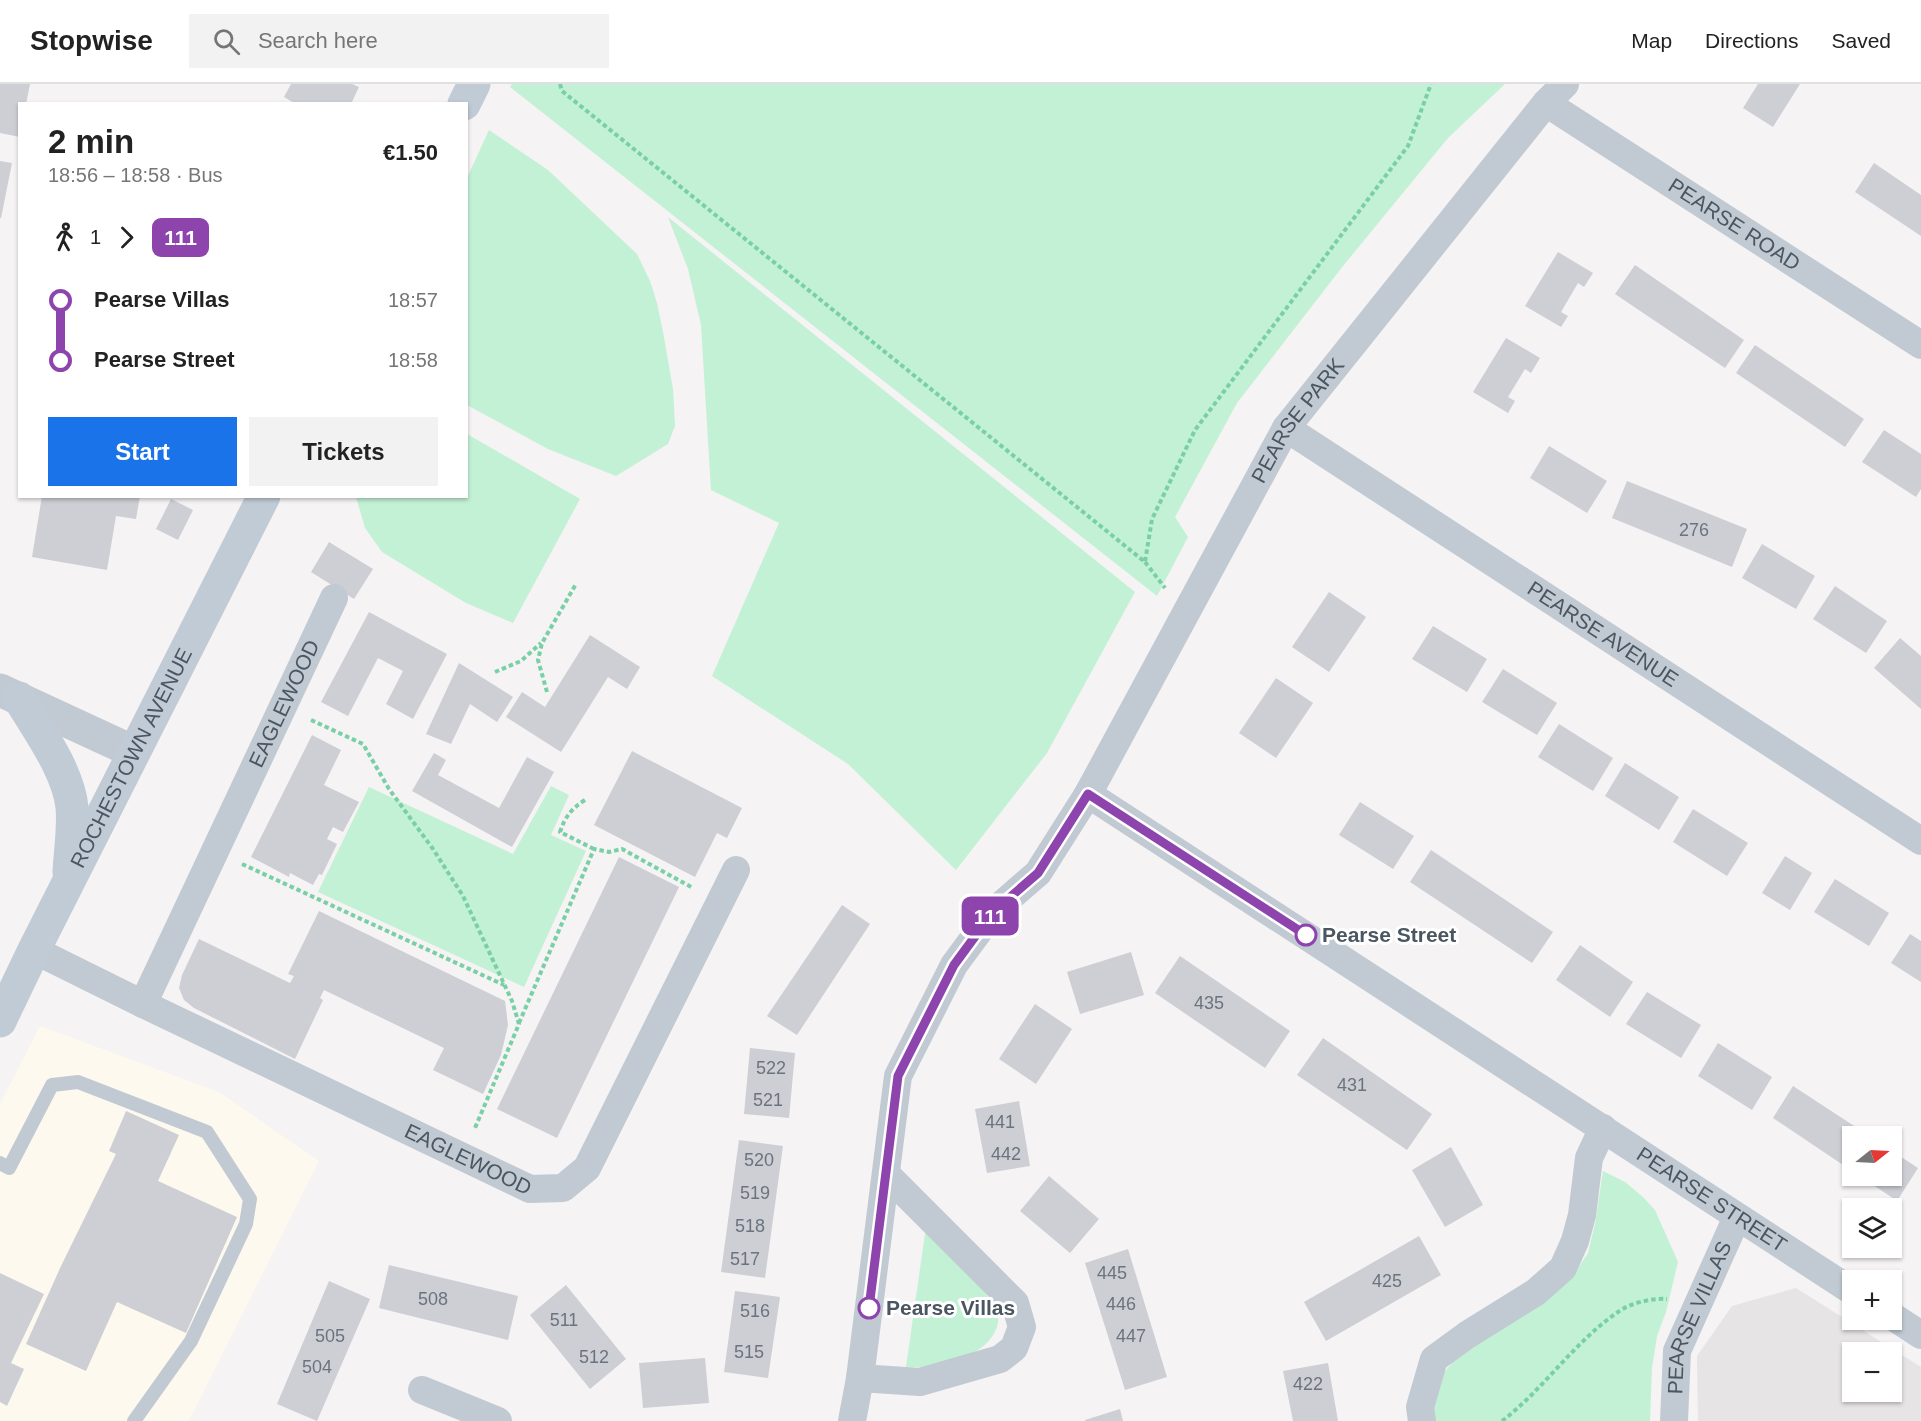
<!DOCTYPE html>
<meta charset="utf-8">
<style>
:root{--surface:#fff;--page:#f2f2f2;--text:#222;--muted:#767676;--line:#e0e0e0;--accent:#1a73e8}
body{margin:0;font-family:Helvetica,sans-serif;background:var(--page);color:var(--text);height:100vh;display:flex;flex-direction:column;font-size:22px;white-space:nowrap}
*{box-sizing:border-box;margin:0}
p{font-size:20px;color:var(--muted)}
.icon{flex:none;width:33px;height:33px;fill:none;stroke:currentColor;stroke-width:2;stroke-linecap:round;stroke-linejoin:round}
.map{position:relative;flex:1;overflow:hidden}
.panel{position:absolute;left:18px;top:18px;width:450px;height:396px;display:flex;flex-direction:column;background:var(--surface);border-radius:0px;box-shadow:0 2px 4px #0004}
.panel>*{flex:none}
.badge{padding:0 12px;border-radius:9px;font-size:21px;line-height:39px}
.needle{width:39px;rotate:72deg}
.tools{position:absolute;left:1842px;top:1042px;display:grid;gap:12px}
.tools a{display:grid;place-items:center;width:60px;height:60px;border-radius:0px;background:var(--surface);box-shadow:0 2px 4px #0004;font-size:30px}
.map>.badge{position:absolute;translate:-50% -50%;box-shadow:0 0 0 3px #fff}
.legs{display:flex;align-items:center;gap:9px;height:66px;padding:0 30px;font-size:20px}
.legs p{margin-inline-start:auto}
.headline{display:flex;align-items:center;justify-content:space-between;height:102px;padding:0 30px}
h1{font-size:33px;font-weight:600;line-height:45px}
.cta{display:flex;gap:12px;margin-top:auto;padding:12px 30px}
.cta a{flex:1;height:69px;border-radius:0px;background:var(--accent);color:#fff;font-size:24px;font-weight:600;line-height:69px;text-align:center}
.cta a+a{background:var(--page);color:var(--text)}
ul{padding:0 30px;list-style:none}
li{display:flex;align-items:center;gap:21px;height:60px;font-size:22px}
li i{display:grid;place-items:center;width:9px;height:100%;margin:0 8px;background:currentColor}
li i::after{content:'';width:15px;height:15px;margin:-8px;border:4px solid;border-radius:50%;background:var(--surface)}
li p{margin-inline-start:auto}
li:first-child i{background:linear-gradient(#0000 50%,currentColor 0)}
li:last-child i{background:linear-gradient(currentColor 50%,#0000 0)}
header{display:flex;align-items:center;gap:36px;box-sizing:border-box;height:84px;padding:0 30px;background:var(--surface);border-bottom:2px solid var(--line)}
header strong{font-size:28px}
nav{display:flex;gap:33px;margin-inline-start:auto;font-size:21px}
.search{width:420px;height:54px;background:var(--page);display:flex;align-items:center;gap:15px;box-sizing:border-box;padding:0 21px;border-radius:0px;color:var(--muted);font-size:22px}
.map>svg:first-child{display:block}
.commercial{fill:#fdf9ef}
.education{fill:#e6e4e5;fill-rule:evenodd}
.green{fill:#c3f1d5}
.building{fill:#cdcfd5}
.lines{fill:none;stroke-linecap:round;stroke-linejoin:round}
.path{stroke:#7ad0a6;stroke-width:4;stroke-dasharray:4.5 3;stroke-linecap:butt}
.service{stroke:#c1cad2;stroke-width:14}
.minor{stroke:#c1cad2;stroke-width:28}
.tertiary{stroke:#c1cad2;stroke-width:33}
.secondary{stroke:#c1cbd6;stroke-width:33}
.line-1-casing{stroke:#fff;stroke-width:14}
.line-1{stroke:#8e44ad;stroke-width:9}
.stop-1-dot{fill:#fff;stroke:#8e44ad;stroke-width:3}
.labels{text-anchor:middle;stroke-width:6;stroke-linejoin:round;paint-order:stroke}
.number-label{font-size:18px;fill:#6b747e}
.street-label{font-size:21px;fill:#4a5661;stroke:#fff}
.stop-label{font-size:21px;font-weight:bold;fill:#4a5661;stroke:#fff;text-anchor:start}
</style>
<header>
<strong>Stopwise</strong>
<div class="search"><svg class="icon" aria-label="search" viewBox="0 0 24 24"><circle cx="10" cy="10" r="6"/><path d="M15 15l6 6"/></svg>Search here</div>
<nav><a>Map</a><a>Directions</a><a>Saved</a></nav>
</header>
<div class="map">
<svg width="1921" height="1337" viewBox="0 0 1921 1337">
<rect width="100%" height="100%" fill="#f5f3f3"/>
<path class="commercial" d="M 40,942 L 219,1008 L 319,1077 L 189,1337 L 0,1337 L 0,1020 Z"/>
<path class="education" d="M 1796,1204 L 1921,1283 L 1921,1337 L 1698,1337 L 1697,1272 L 1732,1222 ZM 1852,1269 L 1892,1269 L 1892,1308 L 1852,1308 Z"/>
<path class="green" d="M 512,0 L 1505,0 L 1448,54 L 1343,182 L 1237,319 L 1175,433 L 1188,453 L 1157,512 L 510,3 Z
M 489,46 L 548,86 L 637,170 L 650,197 L 657,219 L 663,248 L 673,305 L 675,342 L 668,360 L 616,392 L 548,365 L 467,321 L 467,94 Z
M 668,133 L 1135,508 L 1047,669 L 956,786 L 848,680 L 712,592 L 779,439 L 711,406 L 701,241 L 688,185 Z
M 467,350 L 580,415 L 513,539 L 466,519 L 382,468 L 365,444 L 356,413 L 466,412 Z
M 551,702 L 569,711 L 551,751 L 586,767 L 524,903 L 318,808 L 369,703 L 513,770 Z
M 1603,1087 L 1625,1098 L 1643,1113 L 1655,1126 L 1678,1178 L 1666,1228 L 1657,1252 L 1652,1284 L 1650,1337 L 1433,1337 C 1435,1310 1434,1297 1454,1277 L 1573,1192 L 1588,1169 L 1595,1140 Z
M 926,1143 C 942,1161 995,1212 998,1233 C 1000,1248 985,1263 973,1269 C 954,1278 927,1285 906,1283 Z"/>
<path class="building" d="M 0,0 L 30,0 L 26,20 L 20,20 L 20,53 L 0,49 Z
M 291,0 L 352,0 L 359,3 L 351,20 L 296,20 L 284,13 Z
M 1758,0 L 1800,0 L 1773,43 L 1743,24 Z
M 0,77 L 12,79 L 1,134 L 0,134 Z
M 1874,79 L 1921,111 L 1921,152 L 1855,108 Z
M 1558,168 L 1593,189 L 1584,203 L 1578,199 L 1561,228 L 1568,232 L 1561,243 L 1525,222 Z
M 1635,181 L 1744,256 L 1725,284 L 1615,210 Z
M 1506,254 L 1540,274 L 1531,289 L 1525,285 L 1508,313 L 1515,317 L 1508,329 L 1473,308 Z
M 1755,261 L 1864,335 L 1845,363 L 1736,289 Z
M 1884,346 L 1921,370 L 1921,405 L 1916,413 L 1862,378 Z
M 1549,362 L 1607,397 L 1587,429 L 1530,394 Z
M 1627,397 L 1747,445 L 1732,483 L 1612,434 Z
M 42,412 L 140,412 L 136,435 L 116,432 L 107,486 L 32,473 Z
M 171,415 L 193,426 L 178,456 L 156,445 Z
M 329,458 L 373,485 L 354,515 L 311,488 Z
M 1762,460 L 1815,492 L 1796,525 L 1742,494 Z
M 1835,502 L 1887,537 L 1866,569 L 1813,535 Z
M 1329,508 L 1366,533 L 1329,588 L 1292,563 Z
M 369,528 L 447,570 L 413,635 L 386,620 L 403,587 L 378,574 L 348,632 L 321,618 Z
M 1433,542 L 1487,575 L 1467,608 L 1412,575 Z
M 590,551 L 640,583 L 627,605 L 608,593 L 561,668 L 506,633 L 522,608 L 545,623 Z
M 1900,554 L 1921,572 L 1921,625 L 1874,584 Z
M 459,579 L 513,613 L 497,638 L 470,620 L 451,660 L 426,650 Z
M 1503,585 L 1557,619 L 1537,651 L 1482,618 Z
M 1276,594 L 1313,619 L 1276,674 L 1239,649 Z
M 1559,640 L 1613,674 L 1593,707 L 1538,673 Z
M 312,651 L 341,666 L 324,701 L 359,718 L 343,748 L 333,743 L 327,755 L 337,760 L 322,791 L 319,790 L 313,801 L 290,789 L 289,793 L 251,773 Z
M 632,667 L 742,724 L 727,754 L 717,749 L 695,793 L 594,741 Z
M 434,669 L 446,676 L 438,691 L 499,724 L 527,673 L 554,688 L 512,763 L 412,707 Z
M 1625,679 L 1679,713 L 1659,746 L 1605,712 Z
M 1360,718 L 1414,752 L 1393,785 L 1339,751 Z
M 1693,725 L 1748,759 L 1727,792 L 1673,758 Z
M 1431,766 L 1553,848 L 1532,879 L 1410,798 Z
M 1785,772 L 1812,789 L 1790,826 L 1762,809 Z
M 619,773 L 679,803 L 557,1054 L 497,1025 Z
M 1835,795 L 1889,829 L 1869,862 L 1814,828 Z
M 842,821 L 870,840 L 797,951 L 767,932 Z
M 319,827 L 505,917 L 508,941 L 501,971 L 483,1010 L 433,986 L 444,964 L 324,906 L 320,914 L 323,916 L 295,975 L 194,924 L 184,916 L 179,904 L 182,891 L 199,855 L 290,899 L 294,892 L 288,890 Z
M 1910,850 L 1921,857 L 1921,898 L 1891,879 Z
M 1580,861 L 1633,898 L 1610,933 L 1556,896 Z
M 1131,868 L 1144,911 L 1080,930 L 1067,888 Z
M 1180,872 L 1290,947 L 1265,984 L 1155,909 Z
M 1647,908 L 1701,941 L 1681,974 L 1626,940 Z
M 1035,920 L 1072,945 L 1036,1000 L 999,975 Z
M 1323,954 L 1432,1030 L 1407,1066 L 1297,991 Z
M 1718,959 L 1772,993 L 1752,1026 L 1698,992 Z
M 750,964 L 795,969 L 789,1034 L 744,1030 Z
M 1793,1002 L 1871,1053 L 1852,1053 L 1852,1087 L 1773,1034 Z
M 1019,1017 L 1030,1082 L 987,1089 L 975,1025 Z
M 126,1027 L 179,1051 L 158,1097 L 237,1133 L 186,1249 L 117,1218 L 86,1287 L 26,1260 L 61,1182 L 116,1070 L 109,1067 Z
M 739,1056 L 783,1062 L 765,1194 L 721,1188 Z
M 1451,1063 L 1483,1121 L 1445,1143 L 1412,1086 Z
M 1892,1067 L 1918,1084 L 1897,1117 L 1860,1092 L 1892,1092 Z
M 1049,1092 L 1099,1135 L 1070,1169 L 1020,1127 Z
M 1419,1152 L 1441,1191 L 1326,1257 L 1304,1218 Z
M 1128,1165 L 1167,1293 L 1125,1306 L 1085,1179 Z
M 389,1181 L 518,1212 L 508,1256 L 379,1224 Z
M 0,1189 L 44,1210 L 11,1279 L 24,1285 L 7,1322 L 0,1318 Z
M 329,1197 L 370,1215 L 317,1337 L 277,1320 Z
M 566,1201 L 626,1275 L 590,1305 L 530,1231 Z
M 735,1207 L 780,1213 L 768,1294 L 724,1288 Z
M 705,1274 L 709,1319 L 643,1324 L 639,1279 Z
M 1328,1279 L 1338,1337 L 1293,1337 L 1283,1287 Z
M 1120,1325 L 1123,1337 L 1085,1337 L 1085,1336 Z"/>
<g class="lines">
<path class="path" d="M 560,0 L 562,7 L 1145,478 L 1152,435 L 1195,346 L 1408,62 L 1431,0
M 1145,478 L 1165,504
M 495,588 L 521,577 L 541,559
M 547,608 L 538,576 L 542,559 L 576,500
M 311,636 L 363,660 L 389,705 L 433,765 L 463,812 L 512,917 L 519,940 L 475,1044
M 585,716 C 571,725 565,733 560,748 L 594,765
M 242,780 L 504,901
M 519,939 L 594,765 L 609,768 L 622,765 L 693,804
M 1502,1337 C 1544,1305 1574,1258 1618,1228 C 1630,1219 1652,1214 1667,1215"/>
<path class="service" d="M 0,1079 L 9,1084 L 52,1001 L 78,998 L 207,1048 L 250,1115 L 246,1140 L 191,1257 L 134,1337"/>
<g class="minor">
<path id="s1" d="M 1546,19 L 1921,261"/>
<path id="s2" d="M 1286,344 L 1921,757"/>
<path id="s3" d="M 1088,710 L 1852,1207"/>
<path id="s4" d="M 34,866 L 143,920 L 530,1105 L 563,1104 L 587,1084 L 736,786"/>
<path id="s5" d="M 143,920 L 334,514"/>
<path d="M 1892,1232 L 1921,1251"/>
<path d="M 860,1294 L 920,1298 L 1000,1275 L 1014,1264 L 1022,1243 L 1015,1219 L 886,1090"/>
<path d="M 422,1306 L 498,1337"/>
<path id="s6" d="M 852,1337 L 860,1294 L 898,992 L 954,881 L 993,828 L 1038,789 L 1088,710 L 1286,344 L 1546,19 L 1565,0"/>
<path d="M 1422,1337 L 1420,1323 L 1434,1275 L 1467,1251 L 1536,1208 L 1563,1184 L 1575,1157 L 1582,1131 L 1589,1074 L 1603,1044"/>
<path id="s7" d="M 1674,1337 L 1677,1267 L 1737,1133"/>
</g>
<path class="tertiary" d="M 0,606 L 134,668"/>
<g class="secondary">
<path d="M 464,20 L 474,0"/>
<path d="M 19,614 C 38,646 68,686 72,723 C 74,744 70,767 69,788"/>
<path id="s8" d="M 0,937 L 34,866 L 264,412"/>
</g>
</g>
<g class="lines">
<defs>
<path id="line-1" d="M 869,1224 L 898,992 L 954,881 L 993,828 L 1038,789 L 1088,710 L 1306,851"/>
</defs>
<use href="#line-1" class="line-1-casing"/>
<use href="#line-1" class="line-1"/>
</g>
<g class="stop-1-dot">
<circle cx="1306" cy="851" r="10"/>
<circle cx="869" cy="1224" r="10"/>
</g>
<g class="labels">
<g class="number-label">
<text x="1694" y="452">276</text>
<text x="1209" y="925">435</text>
<text x="771" y="990">522</text>
<text x="1352" y="1007">431</text>
<text x="768" y="1022">521</text>
<text x="1000" y="1044">441</text>
<text x="1006" y="1076">442</text>
<text x="759" y="1082">520</text>
<text x="755" y="1115">519</text>
<text x="750" y="1148">518</text>
<text x="745" y="1181">517</text>
<text x="1112" y="1195">445</text>
<text x="1387" y="1203">425</text>
<text x="433" y="1221">508</text>
<text x="1121" y="1226">446</text>
<text x="755" y="1233">516</text>
<text x="564" y="1242">511</text>
<text x="330" y="1258">505</text>
<text x="1131" y="1258">447</text>
<text x="749" y="1274">515</text>
<text x="594" y="1279">512</text>
<text x="317" y="1289">504</text>
<text x="1308" y="1306">422</text>
</g>
<g class="street-label">
<text dy="7" stroke="none"><textPath href="#s1" startOffset="224">PEARSE ROAD</textPath></text>
<text dy="7" stroke="none"><textPath href="#s6" startOffset="1120">PEARSE PARK</textPath></text>
<text dy="7" stroke="none"><textPath href="#s2" startOffset="378">PEARSE AVENUE</textPath></text>
<text dy="7" stroke="none"><textPath href="#s5" startOffset="332">EAGLEWOOD</textPath></text>
<text dy="7" stroke="none"><textPath href="#s8" startOffset="294">ROCHESTOWN AVENUE</textPath></text>
<text dy="7" stroke="none"><textPath href="#s4" startOffset="482">EAGLEWOOD</textPath></text>
<text dy="7" stroke="none"><textPath href="#s3" startOffset="744">PEARSE STREET</textPath></text>
<text dy="7" stroke="none"><textPath href="#s7" startOffset="108">PEARSE VILLAS</textPath></text>
</g>
<g class="stop-label">
<text x="1322" y="858">Pearse Street</text>
<text x="886" y="1231">Pearse Villas</text>
</g>
</g>
</svg>
<div class="tools">
<a><svg class="needle" viewBox="-14 -14 28 28"><path d="M0-13l5 13h-10z" fill="#e53935"/><path d="M0 13l5-13h-10z" fill="#767676"/></svg></a>
<a><svg class="icon" aria-label="layers" viewBox="0 0 24 24"><path d="M12 4l9 5-9 5-9-5zM3 14l9 5 9-5"/></svg></a>
<a>+</a>
<a>−</a>
</div>
<b class="badge" style="left:990px;top:832px;background:#8e44ad;color:#fff">111</b>
<section class="panel">
<div class="headline"><div><h1>2 min</h1><p>18:56 – 18:58 · Bus</p></div><b>€1.50</b></div>
<div class="legs"><svg class="icon" aria-label="walk" viewBox="0 0 24 24"><circle cx="13" cy="4" r="2"/><path d="M13 8l-2 6 4 7M11 14l-3 7M7 12l3-4h3l4 4"/></svg>1<svg class="icon" aria-label="forward" viewBox="0 0 24 24"><path d="M9 5l7 7-7 7"/></svg><b class="badge" style="background:#8e44ad;color:#fff">111</b></div>
<ul>
<li><i style="color:#8e44ad"></i><b>Pearse Villas</b><p>18:57</p></li>
<li><i style="color:#8e44ad"></i><b>Pearse Street</b><p>18:58</p></li>
</ul>
<div class="cta"><a>Start</a><a>Tickets</a></div>
</section>
</div>
